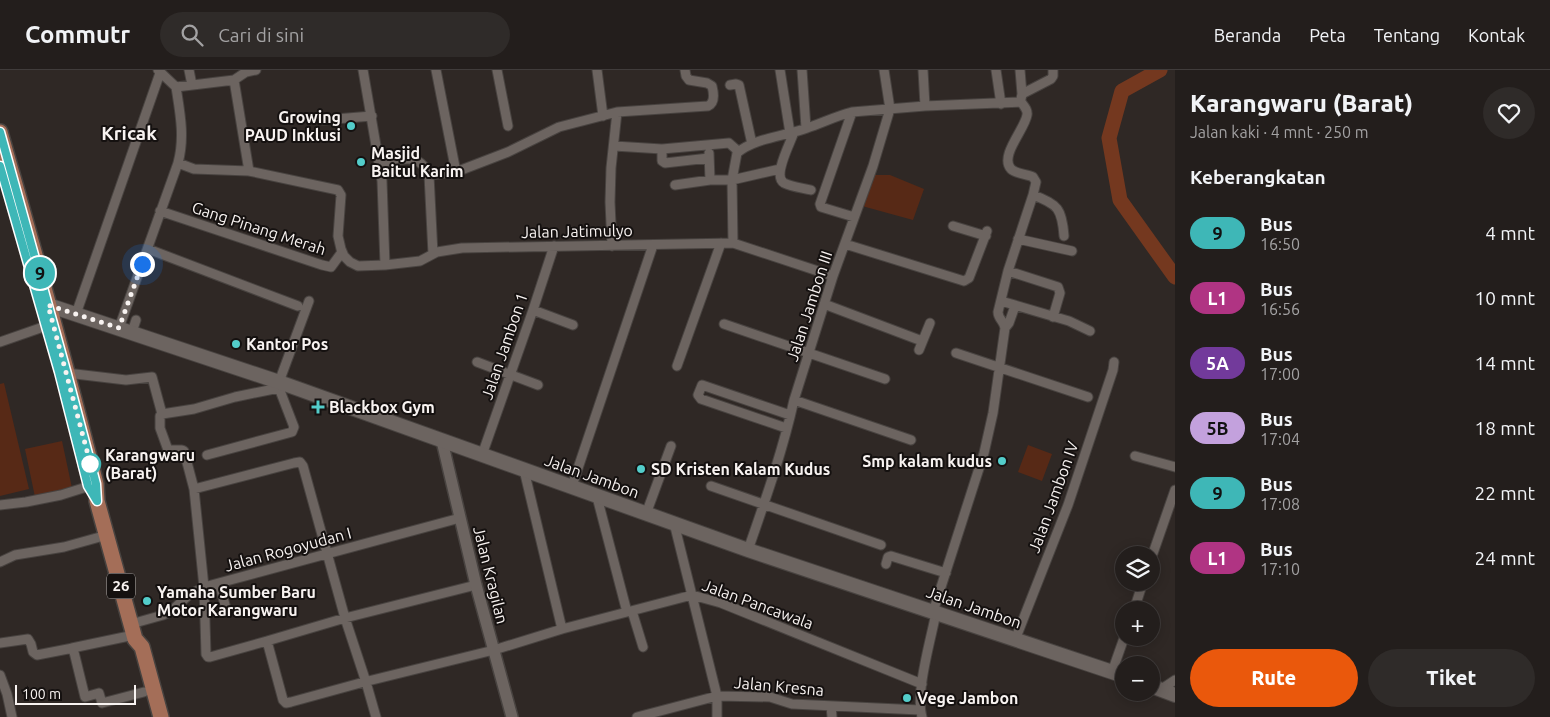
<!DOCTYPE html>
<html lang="id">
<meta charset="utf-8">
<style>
:root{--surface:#231e1c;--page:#2f2b29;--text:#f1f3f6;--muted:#a3a2a3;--line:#403c3b;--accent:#ea580c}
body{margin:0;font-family:Ubuntu,sans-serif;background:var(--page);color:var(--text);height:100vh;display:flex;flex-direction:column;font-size:19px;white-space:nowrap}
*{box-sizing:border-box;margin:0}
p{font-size:16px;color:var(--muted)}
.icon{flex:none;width:28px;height:28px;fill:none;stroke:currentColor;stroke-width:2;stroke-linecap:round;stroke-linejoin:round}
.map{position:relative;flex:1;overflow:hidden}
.details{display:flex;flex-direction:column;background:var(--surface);width:375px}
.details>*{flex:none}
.badge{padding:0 10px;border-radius:16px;font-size:18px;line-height:32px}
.controls{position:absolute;left:1115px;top:476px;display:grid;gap:10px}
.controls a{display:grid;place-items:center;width:45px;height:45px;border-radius:50%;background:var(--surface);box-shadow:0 2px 12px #0003,0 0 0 1px var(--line);font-size:25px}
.scale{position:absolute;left:15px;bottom:12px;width:121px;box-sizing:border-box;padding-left:5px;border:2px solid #f8f3f1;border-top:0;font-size:14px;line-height:18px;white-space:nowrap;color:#f8f3f1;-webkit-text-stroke:4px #151110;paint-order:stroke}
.you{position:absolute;width:25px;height:25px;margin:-12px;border:4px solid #fff;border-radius:50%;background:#1a73e8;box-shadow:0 0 0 8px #1a73e833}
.map>.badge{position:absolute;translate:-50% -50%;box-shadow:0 0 0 2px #fff}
h2{padding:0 15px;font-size:19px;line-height:45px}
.round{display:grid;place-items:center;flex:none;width:52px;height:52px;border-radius:26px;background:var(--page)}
.head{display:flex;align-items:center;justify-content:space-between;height:85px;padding:0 15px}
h1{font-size:24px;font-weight:800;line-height:38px}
.primary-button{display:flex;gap:10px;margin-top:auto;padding:10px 15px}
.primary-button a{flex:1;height:58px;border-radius:30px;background:var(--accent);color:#fff;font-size:20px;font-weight:800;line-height:58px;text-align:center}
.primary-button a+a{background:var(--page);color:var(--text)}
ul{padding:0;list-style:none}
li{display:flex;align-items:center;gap:15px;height:65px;padding:0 15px}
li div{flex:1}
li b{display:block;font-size:19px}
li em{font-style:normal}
li .badge{min-width:55px;font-weight:700;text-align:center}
header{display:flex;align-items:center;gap:30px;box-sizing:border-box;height:70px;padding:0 25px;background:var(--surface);border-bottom:1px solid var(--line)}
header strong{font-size:24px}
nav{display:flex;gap:28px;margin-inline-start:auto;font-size:18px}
.search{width:350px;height:45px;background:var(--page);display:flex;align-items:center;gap:12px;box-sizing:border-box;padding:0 18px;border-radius:28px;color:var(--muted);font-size:19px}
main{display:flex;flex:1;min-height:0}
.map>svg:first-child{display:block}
.green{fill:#572916}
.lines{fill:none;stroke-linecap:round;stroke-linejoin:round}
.river{stroke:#74381f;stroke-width:15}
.minor-casing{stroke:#484340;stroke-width:11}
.tertiary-casing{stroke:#484340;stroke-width:14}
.secondary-casing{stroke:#484340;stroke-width:16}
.primary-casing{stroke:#484340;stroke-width:18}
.minor{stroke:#6c6460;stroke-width:9}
.tertiary{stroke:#6c6460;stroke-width:11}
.secondary{stroke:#6c6460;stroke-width:14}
.primary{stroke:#a46e58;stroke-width:15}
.line-casing{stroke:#fff;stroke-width:11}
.line{stroke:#3eb7b7;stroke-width:8}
.walk{stroke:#f8f3f1;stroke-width:5;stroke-dasharray:0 9}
.poi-dot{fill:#53cdca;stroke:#151110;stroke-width:2}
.stop-dot{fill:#fff;stroke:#3eb7b7;stroke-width:2.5}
.labels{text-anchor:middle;stroke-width:4;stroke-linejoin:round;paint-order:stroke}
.shield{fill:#151110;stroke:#b4afae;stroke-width:1}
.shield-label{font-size:15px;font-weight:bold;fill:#f8f3f1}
.poi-label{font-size:16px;font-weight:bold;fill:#f8f3f1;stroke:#151110;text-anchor:start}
.street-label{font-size:16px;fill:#f8f3f1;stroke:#151110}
.stop-label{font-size:16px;font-weight:bold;fill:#f8f3f1;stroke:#151110;text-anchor:start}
.quarter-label{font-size:19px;font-weight:bold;fill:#f8f3f1;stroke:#151110}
</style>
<header>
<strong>Commutr</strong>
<div class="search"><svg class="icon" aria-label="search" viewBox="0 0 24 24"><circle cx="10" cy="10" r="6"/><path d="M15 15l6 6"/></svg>Cari di sini</div>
<nav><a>Beranda</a><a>Peta</a><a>Tentang</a><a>Kontak</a></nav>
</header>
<main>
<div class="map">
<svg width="1175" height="647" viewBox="0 0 1175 647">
<rect width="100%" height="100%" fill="#2f2825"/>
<path class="green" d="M 874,105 L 890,105 L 924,119 L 913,150 L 862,136 Z
M 4,313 L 29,419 L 0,426 L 0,314 Z
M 62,371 L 72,418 L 35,427 L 25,379 Z
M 1028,375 L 1052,384 L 1042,411 L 1018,402 Z"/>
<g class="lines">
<path class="river" d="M 1160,0 L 1122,21 L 1109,68 L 1120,130 L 1175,207"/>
<defs>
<path id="minor" d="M 158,0 L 176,17 L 234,10 L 246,2 L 256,0
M 189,0 L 192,15
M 363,0 L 379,93 C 400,90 419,81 429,105 L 456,102 L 508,82 L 559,57 L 617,42 L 708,36 C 715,33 714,24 712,16 L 707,13 L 689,10 L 686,6 L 685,0
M 436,0 L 456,102
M 497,0 L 508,56
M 597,0 L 603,46
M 780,0 L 790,63
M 802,0 L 806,58
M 923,0 L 925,36
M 996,0 L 1001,34
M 1020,0 L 1022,24 L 1021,29
M 234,10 L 249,101 L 338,120 L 341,125 L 338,166 L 341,179 L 344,186 L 350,192 L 358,196 L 385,195 L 420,191 L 437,182 L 462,178 L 733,173 L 833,206
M 730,15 L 736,14 L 739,15 L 752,74
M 176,17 C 180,43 185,67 178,93 L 194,99 L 249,101
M 1022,24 L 1051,9 L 1053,6 L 1053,0
M 323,50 L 372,46
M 794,62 C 791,72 772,106 784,113 C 792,117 803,118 811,120
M 614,76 L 662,79 L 729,73 L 738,81
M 662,79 L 662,91 L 665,93 L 709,88
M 709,83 L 710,110
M 379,93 L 382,111 L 385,195
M 429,105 L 433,184
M 675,115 L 710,110 L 732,110 L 780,99
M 160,141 L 322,195 L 331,197 L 342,182
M 854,147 L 821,137 L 820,134 L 852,42 L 925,36 L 1021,32 C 1024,36 1028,40 1027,45 C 1025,59 999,86 1011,99 C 1016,104 1027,104 1033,107 L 1036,112 L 1033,125 C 1058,134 1062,139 1064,166
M 953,156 L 986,166
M 1018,169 L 1072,181
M 733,173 L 732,110 L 737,83 C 754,68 786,66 807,58 C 822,53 836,46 852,42
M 845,174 L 964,211 L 969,208 L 987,161
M 612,176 L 610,132 L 611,98 L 617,42
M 148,179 L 298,236
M 1008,201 L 1058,217 L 1060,223 L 1053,247
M 1001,231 L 1069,251 L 1090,261
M 824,234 L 922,271
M 533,240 L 573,255
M 76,244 L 160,3
M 724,254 L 885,309
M 119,258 L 178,93
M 1005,258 L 1009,253 L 1015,236
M 132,262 L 136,250
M 0,272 L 46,256
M 919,280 L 930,253
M 956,283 L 1088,327
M 477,292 L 538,315
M 677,296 L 721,173
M 67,303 L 126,310 L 152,307 L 162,344 L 160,346 L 160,358 L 168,380 L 182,380 L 184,381 L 194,419 L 204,517 L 206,584 L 208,587 L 210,587 L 267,571
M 794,330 L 911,370
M 162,344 L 194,339 L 235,327 L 279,318
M 786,358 L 701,329 L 698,325 L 702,315 L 790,345
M 207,385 L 292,362 L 294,357 L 279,318 L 279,312 L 309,231
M 482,385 L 533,240 L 554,176
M 1135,386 L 1175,397
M 524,400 L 562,559
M 572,416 L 653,175
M 711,416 L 881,475
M 194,419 L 294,393 L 300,392 L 303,396 L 345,548 L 366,612 L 376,647
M 597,427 L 627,542
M 0,435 L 26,432 L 61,425 L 96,414
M 646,444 L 671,376
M 674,453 L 717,626 L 717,647
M 748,480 C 765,431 783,380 794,330 L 833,206 L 873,96 L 890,39 L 884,0
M 1151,489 L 1175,420
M 0,492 L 15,485 L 64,477 L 107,465
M 886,494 L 888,487 L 891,486 L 946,503
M 219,513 L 227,542
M 476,515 L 345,548 L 267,571 L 283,630 L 286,633 L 291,632 L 364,612 L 494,580 L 562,559 L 692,525 L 721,533 L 922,614
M 1134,540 L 1143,512
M 632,541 L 643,577
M 933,542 L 984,383 L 993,343 L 1005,258 C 1004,251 998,249 998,242 L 1008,201 L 1033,125
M 131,554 L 163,545 L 171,541 L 189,525 L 204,517 L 460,448
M 1015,570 L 1068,435 L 1113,300 L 1114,292
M 0,573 L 28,569 L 31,574 L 33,582 L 37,585 L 73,578 L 85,627 L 99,623 L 102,633 L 144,622
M 72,578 L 134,565
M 1112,602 L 1124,568
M 0,605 L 7,624 L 12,647
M 1160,620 L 1175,610
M 831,636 L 832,647
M 637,647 L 717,626 L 770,627 L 792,634 L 920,640
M 922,647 C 915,623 931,569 936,543"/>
<path id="tertiary" d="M 442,371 L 476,515 L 512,647"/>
<path id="secondary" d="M 48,235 L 279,312 L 748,480 L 1124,606
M 1151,616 L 1175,625"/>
<path id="primary" d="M 0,62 C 34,179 66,296 96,414 L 97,431 L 135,569 L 142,577 L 161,647"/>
</defs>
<use href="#minor" class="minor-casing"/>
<use href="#tertiary" class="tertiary-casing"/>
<use href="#secondary" class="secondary-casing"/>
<use href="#primary" class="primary-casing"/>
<use href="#minor" class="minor"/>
<use href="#tertiary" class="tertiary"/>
<use href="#secondary" class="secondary"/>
<use href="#primary" class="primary"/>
</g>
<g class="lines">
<defs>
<path id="line" d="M 0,62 L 67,304 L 96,414 L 97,431 L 88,416 L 59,302 L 0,96"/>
</defs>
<use href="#line" class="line-casing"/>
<use href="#line" class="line"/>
<path class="walk" d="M 90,394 L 91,396 L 48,235 L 119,258 L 142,194"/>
</g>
<g class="poi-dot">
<circle cx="351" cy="56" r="5"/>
<circle cx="361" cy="92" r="5"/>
<circle cx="236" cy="274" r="5"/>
<path d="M315.5 329.5h5v5h5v5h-5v5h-5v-5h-5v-5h5z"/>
<circle cx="1002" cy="391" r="5"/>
<circle cx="641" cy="399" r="5"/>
<circle cx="147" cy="531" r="5"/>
<circle cx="907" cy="628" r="5"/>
</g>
<circle class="stop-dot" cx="90" cy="394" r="10"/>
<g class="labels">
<rect class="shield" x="107" y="503.5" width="28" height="25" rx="4"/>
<g class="shield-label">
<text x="121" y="521">26</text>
</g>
<g class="poi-label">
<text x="341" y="53" text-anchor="end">Growing<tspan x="341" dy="18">PAUD Inklusi</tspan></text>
<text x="371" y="89">Masjid<tspan x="371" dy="18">Baitul Karim</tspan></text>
<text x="246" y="280">Kantor Pos</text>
<text x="329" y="343">Blackbox Gym</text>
<text x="992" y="397" text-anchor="end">Smp kalam kudus</text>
<text x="651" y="405">SD Kristen Kalam Kudus</text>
<text x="157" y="528">Yamaha Sumber Baru<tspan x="157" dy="18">Motor Karangwaru</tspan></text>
<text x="917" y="634">Vege Jambon</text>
</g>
<g class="street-label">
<text transform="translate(259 158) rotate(18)" y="6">Gang Pinang Merah</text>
<text transform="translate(577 161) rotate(-1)" y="6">Jalan Jatimulyo</text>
<text transform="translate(809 236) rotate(-72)" y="6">Jalan Jambon III</text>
<text transform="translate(504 276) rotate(-71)" y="6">Jalan Jambon 1</text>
<text transform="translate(592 406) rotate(20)" y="6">Jalan Jambon</text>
<text transform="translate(1053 427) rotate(-70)" y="6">Jalan Jambon IV</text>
<text transform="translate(288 479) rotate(-15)" y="6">Jalan Rogoyudan I</text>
<text transform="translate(491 505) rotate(76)" y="6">Jalan Kragilan</text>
<text transform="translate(758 534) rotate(20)" y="6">Jalan Pancawala</text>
<text transform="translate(974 537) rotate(19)" y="6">Jalan Jambon</text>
<text transform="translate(779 616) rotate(5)" y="6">Jalan Kresna</text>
</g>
<g class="stop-label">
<text x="105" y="391">Karangwaru<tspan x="105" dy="18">(Barat)</tspan></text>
</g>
<g class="quarter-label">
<text x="129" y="70">Kricak</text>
</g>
</g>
</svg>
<div class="controls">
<a><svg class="icon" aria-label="layers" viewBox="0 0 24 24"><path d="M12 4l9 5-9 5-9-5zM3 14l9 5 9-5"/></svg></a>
<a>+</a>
<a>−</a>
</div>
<div class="scale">100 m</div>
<div class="you" style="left:142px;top:194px"></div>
<b class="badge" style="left:40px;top:203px;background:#3eb7b7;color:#111">9</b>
</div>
<section class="details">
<div class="head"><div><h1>Karangwaru (Barat)</h1><p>Jalan kaki · 4 mnt · 250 m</p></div><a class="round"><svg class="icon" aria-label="heart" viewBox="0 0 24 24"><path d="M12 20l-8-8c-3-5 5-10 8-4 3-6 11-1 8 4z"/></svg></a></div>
<h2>Keberangkatan</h2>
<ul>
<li><span class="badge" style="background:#3eb7b7;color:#111">9</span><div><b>Bus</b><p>16:50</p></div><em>4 mnt</em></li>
<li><span class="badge" style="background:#b03483;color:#fff">L1</span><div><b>Bus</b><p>16:56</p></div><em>10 mnt</em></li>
<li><span class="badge" style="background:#723a9b;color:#fff">5A</span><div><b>Bus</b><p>17:00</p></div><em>14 mnt</em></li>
<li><span class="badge" style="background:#c3a1dd;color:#111">5B</span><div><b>Bus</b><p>17:04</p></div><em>18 mnt</em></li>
<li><span class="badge" style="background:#3eb7b7;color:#111">9</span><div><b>Bus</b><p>17:08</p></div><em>22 mnt</em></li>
<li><span class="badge" style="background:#b03483;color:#fff">L1</span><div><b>Bus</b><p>17:10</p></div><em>24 mnt</em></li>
</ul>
<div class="primary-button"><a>Rute</a><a>Tiket</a></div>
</section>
</main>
